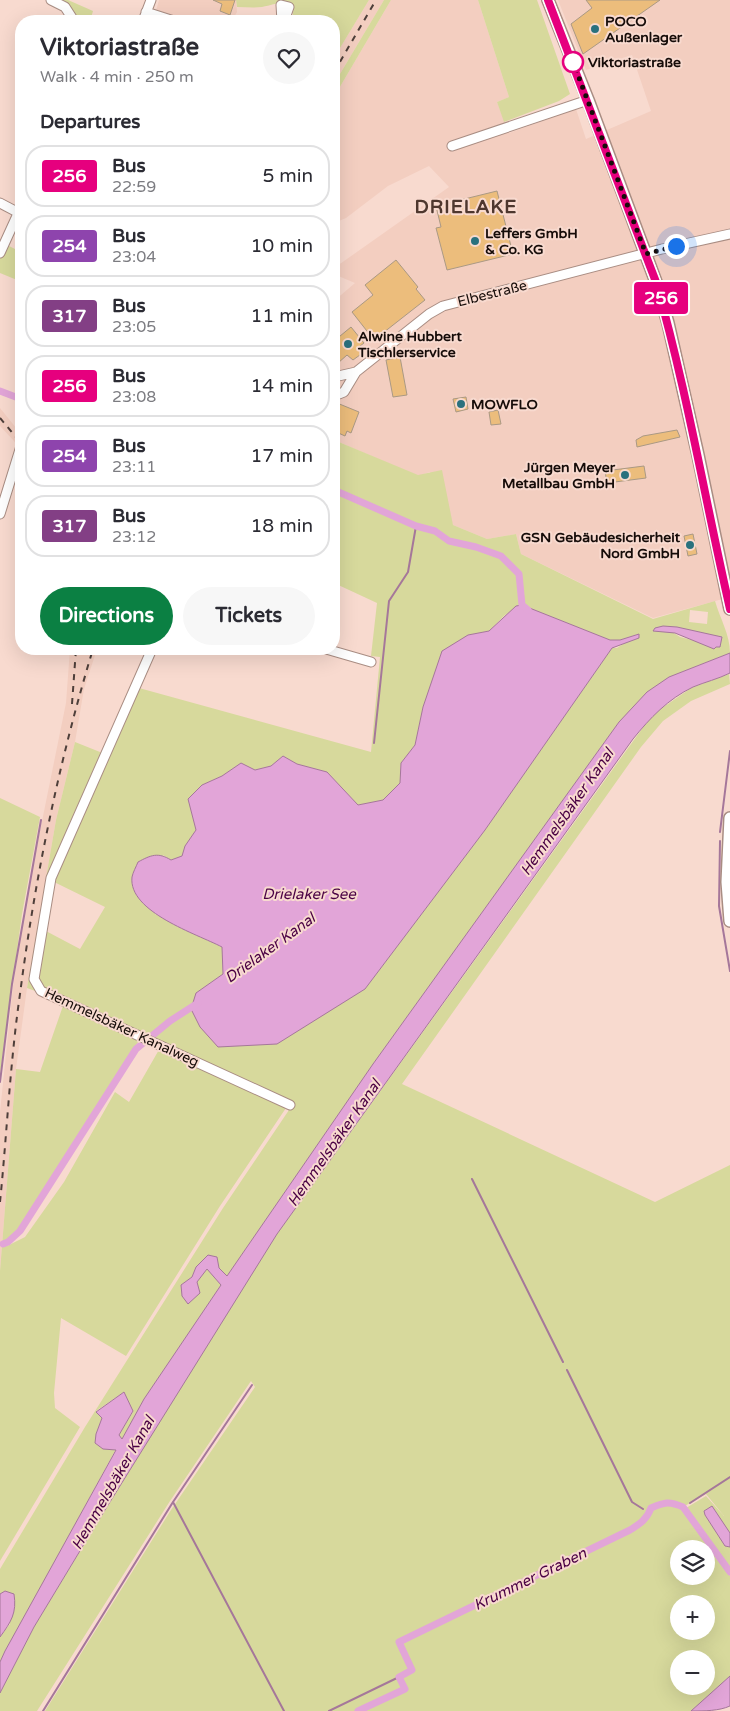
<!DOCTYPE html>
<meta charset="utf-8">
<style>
:root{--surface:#fff;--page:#f7f7f7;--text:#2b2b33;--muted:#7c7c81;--line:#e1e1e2;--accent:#0b8043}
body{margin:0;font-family:"Varela Round",sans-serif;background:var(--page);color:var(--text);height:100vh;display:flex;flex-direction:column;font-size:19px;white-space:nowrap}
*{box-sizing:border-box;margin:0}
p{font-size:16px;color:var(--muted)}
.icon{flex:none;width:28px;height:28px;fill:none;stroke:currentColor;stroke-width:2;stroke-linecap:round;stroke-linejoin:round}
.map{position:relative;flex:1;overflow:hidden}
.drawer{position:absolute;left:15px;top:15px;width:325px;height:640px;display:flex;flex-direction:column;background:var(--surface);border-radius:20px;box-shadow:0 5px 20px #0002}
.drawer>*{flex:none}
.badge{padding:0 10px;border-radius:4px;font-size:18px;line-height:32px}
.buttons{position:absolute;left:670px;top:1540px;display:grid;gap:10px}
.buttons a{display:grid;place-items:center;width:45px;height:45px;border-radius:50%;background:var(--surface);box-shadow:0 5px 20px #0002;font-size:25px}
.you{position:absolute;width:25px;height:25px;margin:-12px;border:4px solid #fff;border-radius:50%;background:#1a73e8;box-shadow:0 0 0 8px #1a73e833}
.map>.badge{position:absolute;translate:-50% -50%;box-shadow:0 0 0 2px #fff}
h2{padding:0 25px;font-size:19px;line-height:45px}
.round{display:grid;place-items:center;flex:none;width:52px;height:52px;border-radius:26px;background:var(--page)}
.summary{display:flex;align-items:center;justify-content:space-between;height:85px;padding:0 25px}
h1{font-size:24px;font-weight:700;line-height:38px}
.cta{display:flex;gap:10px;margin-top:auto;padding:10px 25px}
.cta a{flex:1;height:58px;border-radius:30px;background:var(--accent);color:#fff;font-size:20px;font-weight:700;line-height:58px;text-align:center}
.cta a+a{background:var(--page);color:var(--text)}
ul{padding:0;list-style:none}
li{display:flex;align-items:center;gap:15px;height:62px;margin:0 10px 8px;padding:0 15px;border:2px solid var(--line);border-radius:20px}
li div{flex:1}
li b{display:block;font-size:19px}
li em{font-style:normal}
li .badge{min-width:55px;font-weight:700;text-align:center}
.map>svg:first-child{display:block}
.built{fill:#f3cec0}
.green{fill:#d7d99c;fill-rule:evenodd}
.water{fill:#e2a5d8;stroke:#a5779a}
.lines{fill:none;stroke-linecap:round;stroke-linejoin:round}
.stream{stroke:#a5779a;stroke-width:2}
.canal{stroke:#e2a5d8;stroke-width:7}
.building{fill:#ecbd7c;stroke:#aa9984}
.minor-casing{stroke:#a98d83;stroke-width:11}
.major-casing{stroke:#a98d83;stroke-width:14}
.minor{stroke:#fff;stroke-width:9}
.major{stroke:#fff;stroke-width:11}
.rail{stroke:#4e3f3a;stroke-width:2;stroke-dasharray:6 6;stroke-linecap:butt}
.line-casing{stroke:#fff;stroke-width:11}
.line{stroke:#e6007e;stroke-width:8}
.walk{stroke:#160c09;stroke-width:5;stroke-dasharray:0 9}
.poi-dot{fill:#2a717e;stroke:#f8dacf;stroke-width:2}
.stop-dot{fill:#fff;stroke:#e6007e;stroke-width:2.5}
.labels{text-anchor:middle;stroke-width:4;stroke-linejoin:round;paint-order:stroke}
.poi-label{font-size:14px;font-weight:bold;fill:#160c09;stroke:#f8dacf;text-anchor:start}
.stop-label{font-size:14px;font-weight:bold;fill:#160c09;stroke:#f8dacf;text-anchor:start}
.street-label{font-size:14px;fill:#160c09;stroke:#f8dacf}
.water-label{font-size:15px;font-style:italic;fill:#4a0044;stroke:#f8dacf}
.district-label{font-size:19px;font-weight:bold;letter-spacing:1px;fill:#4e372e;stroke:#f8dacf}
</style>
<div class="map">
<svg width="730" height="1711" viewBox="0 0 730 1711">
<rect width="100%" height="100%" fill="#f8dacf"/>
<path class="built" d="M 159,0 L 236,0 L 237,12 L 232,21 L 195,21 L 156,11 Z
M 369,0 L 384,0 L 334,84 L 334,58 Z
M 391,0 L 478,0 L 509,97 L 497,102 L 509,133 L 576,109 L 586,139 L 651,111 L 632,55 L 586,70 L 558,0 L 730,0 L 730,597 L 653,618 L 521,554 L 516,534 L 487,539 L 453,525 L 430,472 L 418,476 L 334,440 L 334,301 L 355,283 L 336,275 L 337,266 L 449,187 L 429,166 L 388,186 L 346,218 L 334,223 L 334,97 Z
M 0,408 L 21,434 L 21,452 L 14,441 L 0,426 Z
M 70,649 L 97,649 L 84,689 L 75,742 L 56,820 L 27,988 L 16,1069 L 0,1271 L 0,1112 L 13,986 L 27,895 L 66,703 Z"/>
<path class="green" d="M 51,0 L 68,0 L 93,11 L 90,21 L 74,21 Z
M 236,0 L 369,0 L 334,58 L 334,21 L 292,21 L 294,5 C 282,0 274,5 262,7 C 254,8 245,7 237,7 Z
M 384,0 L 391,0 L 334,97 L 334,84 Z
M 478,0 L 537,0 L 570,94 L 559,101 L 504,122 L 497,102 L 509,97 Z
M 5,244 L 21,252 L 21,271 L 17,280 L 0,273 L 0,253 Z
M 334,440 L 418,475 L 442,470 L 453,525 L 487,539 L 516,534 L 521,554 L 653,619 L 715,601 C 720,619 730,634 730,653 L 669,677 L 619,722 L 373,1064 L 227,1276 L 219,1268 L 196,1267 L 192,1277 L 181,1285 L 197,1282 L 207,1268 L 221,1285 L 144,1399 L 122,1440 L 119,1435 L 133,1412 L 124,1392 L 96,1411 L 102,1418 L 96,1434 L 116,1449 L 0,1662 L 0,1637 L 10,1624 L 5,1591 L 0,1594 L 0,1569 L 85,1427 L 223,1208 L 291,1107 L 46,991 L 37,979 L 44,930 L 80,949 L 105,907 L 52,881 L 139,688 L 371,752 L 380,657 L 371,656 L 377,603 L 334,583 L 334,545 L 339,547 L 336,528 L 334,527 ZM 522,605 L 610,640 L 620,640 L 638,634 L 617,648 L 612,648 L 485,830 L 365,989 L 196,993 L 223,974 L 222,947 L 155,914 L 163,855 L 171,860 L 183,856 L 185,846 L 196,830 L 202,785 L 222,776 L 241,763 L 254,770 L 271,766 L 283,756 L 297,764 L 327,772 L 358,805 L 383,800 L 400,783 L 401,763 L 415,745 L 423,707 L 468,635 L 489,631 L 505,615 ZM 690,610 L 708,612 L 707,624 L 689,622 ZM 663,626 L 677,627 L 721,637 L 720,647 L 680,637 Z
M 729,674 L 730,684 L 691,701 L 663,721 L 641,747 L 402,1084 L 655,1202 L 730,1165 L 730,1533 L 713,1508 L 704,1511 L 705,1515 L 725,1546 L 730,1547 L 730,1570 L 686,1508 L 706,1496 L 724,1516 L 706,1494 L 683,1507 L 730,1576 L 730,1676 L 691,1711 L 45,1711 L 171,1510 L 255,1387 L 251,1381 L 170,1501 L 37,1711 L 0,1711 L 0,1693 L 34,1627 L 210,1338 L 277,1234 L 652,715 L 691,688 ZM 679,1549 L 706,1549 L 706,1576 L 679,1576 ZM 520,1582 L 521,1585 L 402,1643 L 413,1667 L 410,1669 L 397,1641 ZM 679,1604 L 706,1604 L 706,1631 L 679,1631 ZM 679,1659 L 706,1659 L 706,1686 L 679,1686 Z
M 75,742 L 105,754 L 50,871 L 32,977 L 38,992 L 27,988 L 56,820 Z
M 0,798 L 40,817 L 22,914 L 0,1074 Z
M 64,1003 L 140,1039 L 16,1234 L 7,1242 L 7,1246 L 25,1237 L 64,1182 L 115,1092 L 129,1102 L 160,1048 L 288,1105 L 220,1206 L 126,1356 L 61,1318 L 54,1393 L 55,1408 L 80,1427 L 0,1561 L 0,1271 L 16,1069 L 40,1072 Z"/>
<path class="water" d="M 522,605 L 610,640 L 620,640 L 639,634 L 639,638 L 612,648 L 485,830 L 365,989 L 277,1044 L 218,1047 L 200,1027 L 191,1009 L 196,993 L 223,974 L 222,947 C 197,934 128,912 132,877 C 133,872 136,867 138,862 C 151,855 158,852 171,860 L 182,856 L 185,846 L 196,830 L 188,799 L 202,785 L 222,776 L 241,763 L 255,770 L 271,766 L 283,756 L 297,764 L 327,772 L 358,805 L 383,800 L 400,783 L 401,763 L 415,745 L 423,707 L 442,651 L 468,635 L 489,631 L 516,606 Z
M 663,626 L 677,627 L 722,637 L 720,647 L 716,647 L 714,649 L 675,633 L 653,631 L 655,628 Z
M 730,653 L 730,673 C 718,679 705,682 693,687 C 668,699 650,718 633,739 L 277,1234 L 95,1526 L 34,1627 L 0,1693 L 0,1662 L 5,1651 L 116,1450 L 103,1449 L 95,1443 L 96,1434 L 102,1418 L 96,1412 L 124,1392 L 133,1411 L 119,1435 L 122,1439 L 144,1399 L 221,1285 L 207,1269 L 197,1282 L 200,1293 L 188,1304 L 182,1296 L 181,1285 L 192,1277 L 196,1267 L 208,1255 L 217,1257 L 219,1268 L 227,1276 L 373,1064 L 619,722 L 647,692 L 669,677 Z
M 712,1506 L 730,1533 L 730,1547 L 725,1546 L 705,1515 L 704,1511 Z
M 5,1591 L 14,1594 C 17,1613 11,1622 0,1637 L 0,1594 Z
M 730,1676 L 730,1706 C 719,1711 704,1711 691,1711 Z"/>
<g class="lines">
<path class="stream" d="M 374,743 L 389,601 L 408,572 L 416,526
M 720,832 L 730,751
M 720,841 L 719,906 L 730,971
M 0,1082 L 12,984 L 41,820
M 472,1179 L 563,1362
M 567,1370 L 632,1502 L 643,1509
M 173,1502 L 284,1711
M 690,1503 L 730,1477
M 43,1711 L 173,1502 L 252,1385
M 329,1711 L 399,1677"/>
<path class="canal" d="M 0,391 L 21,399
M 334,490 L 416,526 L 435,531 L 449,541 L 476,547 L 501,556 L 519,574 L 522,605 L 528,610
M 3,1244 L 8,1242 L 20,1231 L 136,1049 L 170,1021 L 198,1003
M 358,1711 L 405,1689 L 399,1677 L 412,1670 L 399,1642 L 630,1530 C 640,1524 647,1519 651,1508 C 665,1502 669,1501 683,1507 L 730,1572"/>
</g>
<path class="building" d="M 213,0 L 235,0 L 230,15 L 220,11 L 222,4 Z
M 586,0 L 660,0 L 583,54 L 571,24 L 592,8 Z
M 497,191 L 513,254 L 447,270 L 436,228 L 441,227 L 436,206 Z
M 396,260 L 418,287 L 416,289 L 425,300 L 374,340 L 352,312 L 373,295 L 365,285 Z
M 351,327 L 364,343 L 360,346 L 364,352 L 353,360 L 347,355 L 338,363 L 334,364 L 334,341 Z
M 400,357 L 407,395 L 393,397 L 386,360 Z
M 466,397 L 468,409 L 456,412 L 453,399 Z
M 337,403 L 359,412 L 351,433 L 347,431 L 345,436 L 334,431 L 334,411 Z
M 498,410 L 501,424 L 491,425 L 489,412 Z
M 677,430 L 680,437 L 637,447 L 636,440 L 643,436 Z
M 644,466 L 646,478 L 607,483 L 605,471 Z
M 693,534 L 697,554 L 688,556 L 684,536 Z"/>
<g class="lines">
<defs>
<path id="minor" d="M 51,0 L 65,7 L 74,21
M 146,12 L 174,21
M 143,21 L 151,0
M 282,21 L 281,5 L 289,7 L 284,21
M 452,146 L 588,100
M 0,203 L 19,213
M 0,253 L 21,207
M 334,377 L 356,372
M 334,393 L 339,394 L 344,392 L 356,372 L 429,314 L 443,306 L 662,249 L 730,234
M 0,514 L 21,446
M 152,649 L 51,878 L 34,979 L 41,991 L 290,1105
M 326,649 L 371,662"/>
<path id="major" d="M 548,0 L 588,100 L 656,282 L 668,323 L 698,455 L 730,609
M 730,818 L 727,882 L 730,921"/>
</defs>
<use href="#minor" class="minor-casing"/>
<use href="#major" class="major-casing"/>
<use href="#minor" class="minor"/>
<use href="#major" class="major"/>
<path class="rail" d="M 334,72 L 376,0
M 0,418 L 21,443
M 72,704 L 76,649
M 0,1202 C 7,1133 10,1063 20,994 C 35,878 59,761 93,649"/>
</g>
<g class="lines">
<defs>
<path id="line" d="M 548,0 L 656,282 C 687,390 705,500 730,609"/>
</defs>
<use href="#line" class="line-casing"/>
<use href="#line" class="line"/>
<path class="walk" d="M 573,62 L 646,254 L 676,246"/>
</g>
<g class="poi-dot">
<circle cx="595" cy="29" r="5"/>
<circle cx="475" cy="241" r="5"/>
<circle cx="348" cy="344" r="5"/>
<circle cx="461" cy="404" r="5"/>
<circle cx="625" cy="475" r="5"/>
<circle cx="690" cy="545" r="5"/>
</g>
<circle class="stop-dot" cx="573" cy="62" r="10"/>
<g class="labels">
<g class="poi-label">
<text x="605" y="26">POCO<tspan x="605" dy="16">Außenlager</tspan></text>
<text x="485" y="238">Leffers GmbH<tspan x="485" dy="16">&amp; Co. KG</tspan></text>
<text x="358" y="341">Alwine Hubbert<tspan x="358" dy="16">Tischlerservice</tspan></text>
<text x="471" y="409">MOWFLO</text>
<text x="615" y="472" text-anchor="end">Jürgen Meyer<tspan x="615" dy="16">Metallbau GmbH</tspan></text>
<text x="680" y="542" text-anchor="end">GSN Gebäudesicherheit<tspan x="680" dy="16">Nord GmbH</tspan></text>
</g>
<g class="stop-label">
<text x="588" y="67">Viktoriastraße</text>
</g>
<g class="street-label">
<text transform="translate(492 293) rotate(-14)" y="5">Elbestraße</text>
<text transform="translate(122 1027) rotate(25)" y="5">Hemmelsbäker Kanalweg</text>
</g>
<g class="water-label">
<text transform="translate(567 812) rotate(-55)" y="5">Hemmelsbäker Kanal</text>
<text x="309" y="899">Drielaker See</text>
<text transform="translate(270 948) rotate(-36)" y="5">Drielaker Kanal</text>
<text transform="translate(334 1143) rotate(-55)" y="5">Hemmelsbäker Kanal</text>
<text transform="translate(113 1483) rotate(-60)" y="5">Hemmelsbäker Kanal</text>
<text transform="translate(530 1579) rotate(-26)" y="5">Krummer Graben</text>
</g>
<g class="district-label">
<text x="466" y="213">DRIELAKE</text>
</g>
</g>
</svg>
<div class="buttons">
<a><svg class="icon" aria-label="layers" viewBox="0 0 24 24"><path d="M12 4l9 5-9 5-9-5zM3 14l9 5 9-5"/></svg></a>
<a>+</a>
<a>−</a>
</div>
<div class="you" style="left:676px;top:246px"></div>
<b class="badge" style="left:661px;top:298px;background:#e6007e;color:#fff">256</b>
<section class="drawer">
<div class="summary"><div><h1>Viktoriastraße</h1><p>Walk · 4 min · 250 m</p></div><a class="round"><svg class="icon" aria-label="heart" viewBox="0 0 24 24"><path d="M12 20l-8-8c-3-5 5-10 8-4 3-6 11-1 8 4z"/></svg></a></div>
<h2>Departures</h2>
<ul>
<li><span class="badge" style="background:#e6007e;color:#fff">256</span><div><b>Bus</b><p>22:59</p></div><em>5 min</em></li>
<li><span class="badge" style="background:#8e44ad;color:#fff">254</span><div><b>Bus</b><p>23:04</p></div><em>10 min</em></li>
<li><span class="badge" style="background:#833f85;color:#fff">317</span><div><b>Bus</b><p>23:05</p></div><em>11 min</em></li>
<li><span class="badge" style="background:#e6007e;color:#fff">256</span><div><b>Bus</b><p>23:08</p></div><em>14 min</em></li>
<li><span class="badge" style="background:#8e44ad;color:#fff">254</span><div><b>Bus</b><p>23:11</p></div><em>17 min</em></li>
<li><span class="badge" style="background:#833f85;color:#fff">317</span><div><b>Bus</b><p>23:12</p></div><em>18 min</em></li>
</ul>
<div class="cta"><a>Directions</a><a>Tickets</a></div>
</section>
</div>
